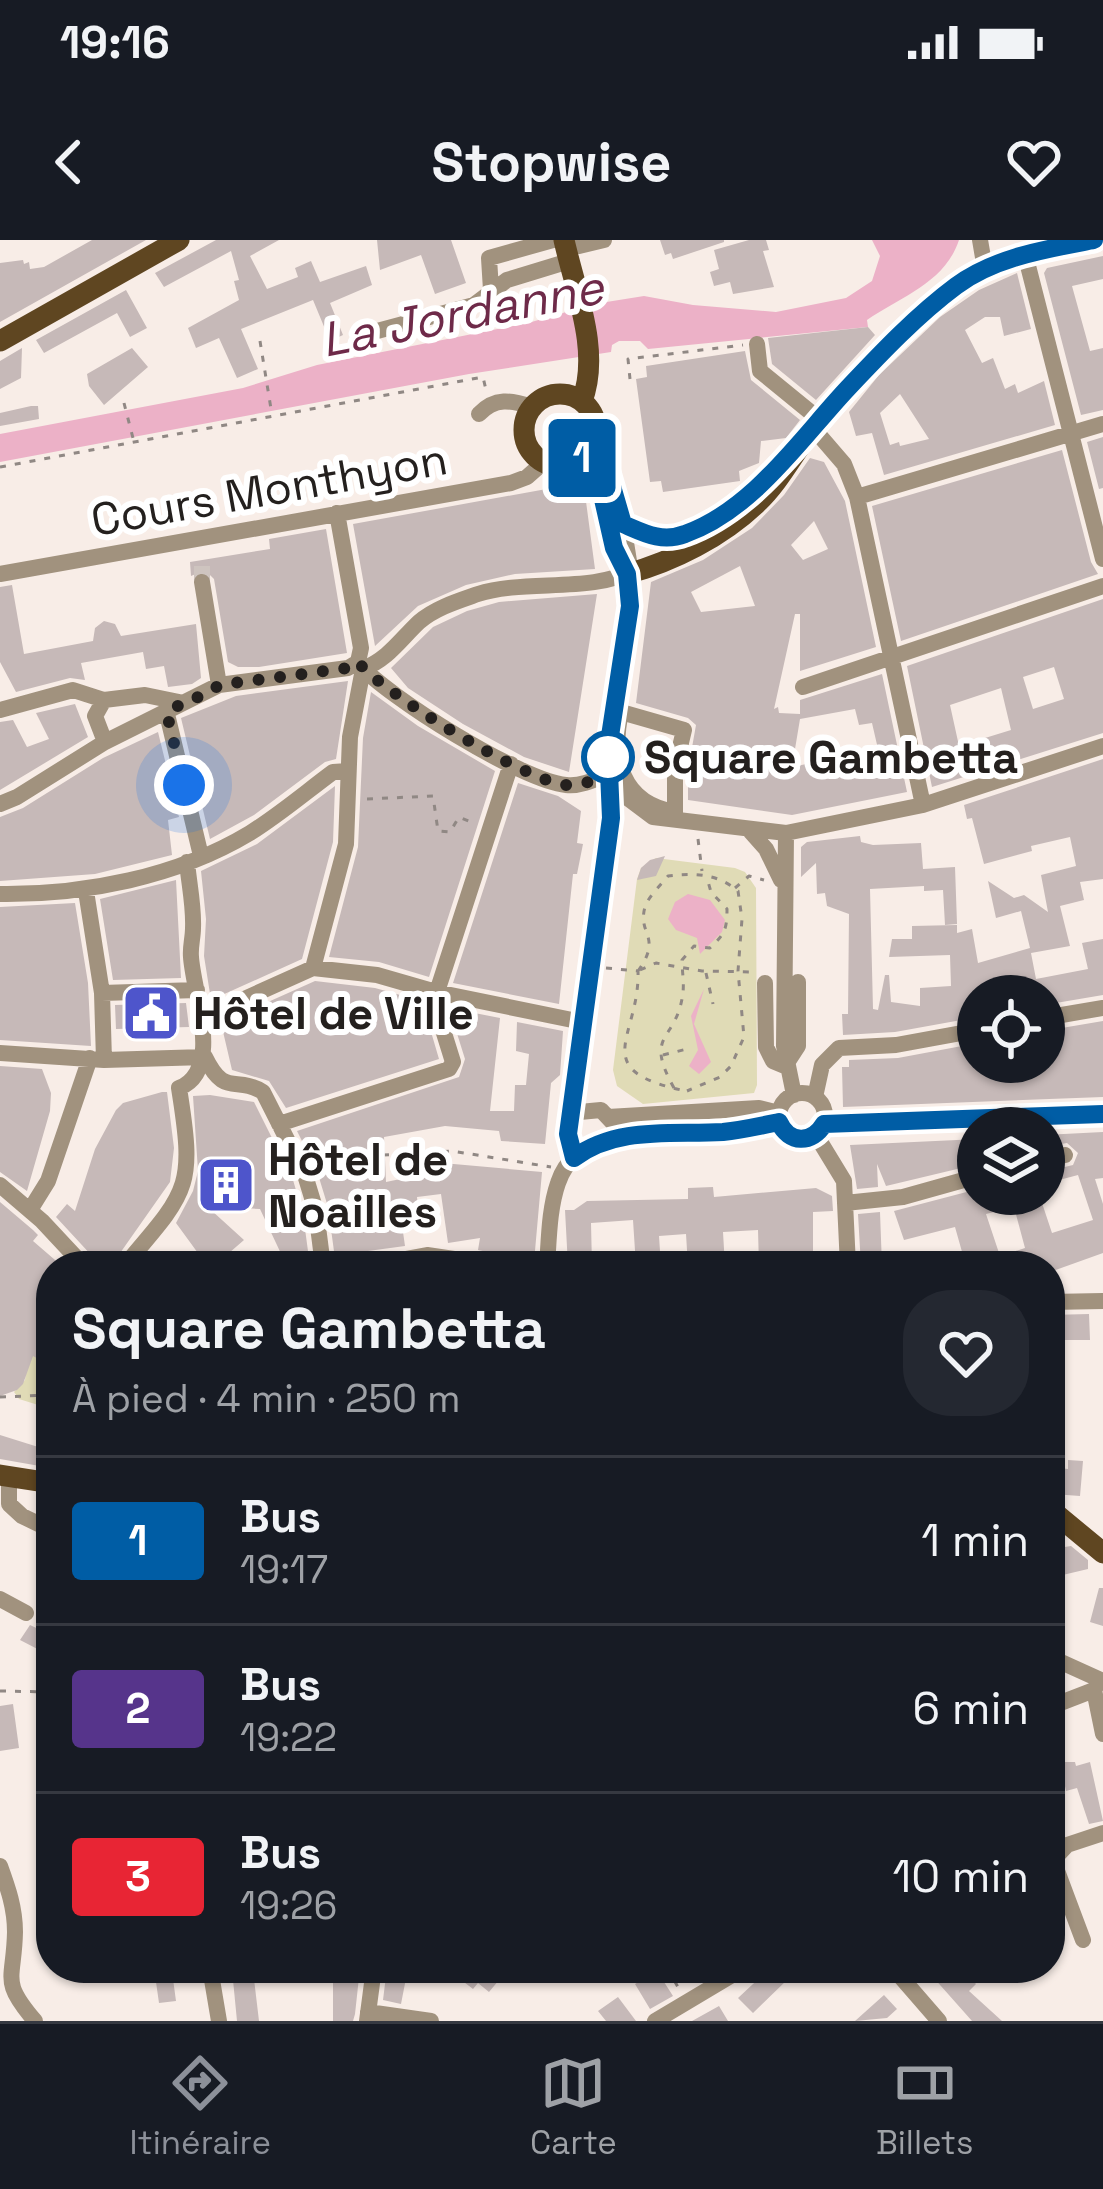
<!DOCTYPE html>
<html lang="fr">
<meta charset="utf-8">
<style>
:root{--surface:#171b24;--page:#242831;--text:#f1f3f6;--muted:#9ea1a6;--line:#363941;--accent:#8c9099}
body{margin:0;font-family:"Space Grotesk",sans-serif;background:var(--page);color:var(--text);height:100vh;display:flex;flex-direction:column;font-size:45px;white-space:nowrap}
*{box-sizing:border-box;margin:0}
p{font-size:39px;color:var(--muted)}
.icon{flex:none;width:66px;height:66px;fill:none;stroke:currentColor;stroke-width:2;stroke-linecap:round;stroke-linejoin:round}
.map{position:relative;flex:1;overflow:hidden}
.sheet{position:absolute;left:36px;top:1011px;width:1029px;height:732px;display:flex;flex-direction:column;background:var(--surface);border-radius:48px;box-shadow:0 3px 9px #0004}
.sheet>*{flex:none}
.badge{padding:0 24px;border-radius:9px;font-size:42px;line-height:78px}
.tools{position:absolute;left:957px;top:735px;display:grid;gap:24px}
.tools a{display:grid;place-items:center;width:108px;height:108px;border-radius:50%;background:var(--surface);box-shadow:0 3px 9px #0004;font-size:60px}
.you{position:absolute;width:60px;height:60px;margin:-30px;border:9px solid #fff;border-radius:50%;background:#1a73e8;box-shadow:0 0 0 18px #1a73e833}
.map>.badge{position:absolute;translate:-50% -50%;box-shadow:0 0 0 6px #fff}
.round{display:grid;place-items:center;flex:none;width:126px;height:126px;border-radius:48px;background:var(--page)}
.overview{display:flex;align-items:center;justify-content:space-between;height:204px;padding:0 36px}
h1{font-size:57px;font-weight:800;line-height:90px}
ul{padding:0;list-style:none}
li{display:flex;align-items:center;gap:36px;height:168px;padding:0 36px;border-top:3px solid var(--line)}
li div{flex:1}
li b{display:block;font-size:45px}
li em{font-style:normal}
li .badge{min-width:132px;font-weight:700;text-align:center}
.status{display:flex;justify-content:space-between;align-items:center;height:84px;padding:0 60px;background:var(--surface);direction:ltr}
.status svg{height:33px;fill:currentColor}
header{display:flex;justify-content:space-between;align-items:center;height:156px;padding:0 36px;background:var(--surface);font-size:54px;font-weight:800}
.tabs{display:flex;justify-content:space-around;align-items:center;height:168px;border-top:3px solid var(--line);background:var(--surface);font-size:33px;color:var(--muted)}
.tabs a{display:grid;justify-items:center;gap:6px}
.tabs .active{color:var(--accent)}
.map>svg:first-child{display:block}
.green{fill:#e0dbb6}
.water{fill:#ecb1c7}
.building{fill:#c6b9b8;fill-rule:evenodd}
.lines{fill:none;stroke-linecap:round;stroke-linejoin:round}
.minor-tunnel{stroke:#cec4bf;stroke-width:16;stroke-dasharray:16 8;stroke-linecap:butt}
.path{stroke:#908884;stroke-width:3;stroke-dasharray:6 9;stroke-linecap:butt}
.minor{stroke:#a1927e;stroke-width:16}
.major{stroke:#5f4621;stroke-width:21}
.line-casing{stroke:#fff;stroke-width:27}
.line{stroke:#005da5;stroke-width:18}
.walk{stroke:#24201e;stroke-width:12;stroke-dasharray:0 21.6}
.stop-dot{fill:#fff;stroke:#005da5;stroke-width:6}
.labels{text-anchor:middle;stroke-width:12;stroke-linejoin:round;paint-order:stroke}
.street-label{font-size:45px;fill:#24201e;stroke:#fff}
.stop-label{font-size:45px;font-weight:bold;fill:#24201e;stroke:#fff;text-anchor:start}
.poi-label{font-size:45px;font-weight:bold;fill:#24201e;stroke:#fff;text-anchor:start}
.water-label{font-size:48px;font-style:italic;fill:#6e2a49;stroke:#fff}
</style>
<div class="status"><b>19:16</b><svg viewBox="0 0 49 12"><path d="M0 12V9h3v3zM5 12V6h3v6zM10 12V3h3v9zM15 12V0h3v12zM26 1h20v11H26zM47 4h2v5h-2z"/></svg></div>
<header><svg class="icon" aria-label="back" viewBox="0 0 24 24"><path d="M15 5l-7 7 7 7"/></svg>Stopwise<svg class="icon" aria-label="heart" viewBox="0 0 24 24"><path d="M12 20l-8-8c-3-5 5-10 8-4 3-6 11-1 8 4z"/></svg></header>
<div class="map">
<svg width="1103" height="1781" viewBox="0 0 1103 1781">
<rect width="100%" height="100%" fill="#f8ede7"/>
<path class="green" d="M 656,618 L 735,628 L 745,632 L 756,648 L 757,845 L 754,853 L 643,864 L 617,846 L 613,830 L 637,639 L 641,628 Z
M 29,1107 L 38,1119 L 51,1123 L 51,1169 L 19,1159 L 14,1152 L 25,1140 Z"/>
<path class="water" d="M 872,0 L 959,0 C 945,43 900,57 867,80 L 868,87 L 648,109 L 640,101 L 619,101 L 612,105 L 611,112 L 469,134 L 0,222 L 0,194 L 243,148 L 317,125 L 528,83 L 594,64 L 644,56 L 693,65 L 776,72 L 846,58 L 872,41 L 880,16 Z
M 688,654 L 710,660 L 725,680 L 722,692 L 700,714 L 697,698 L 676,690 L 668,679 L 675,662 Z
M 704,749 L 694,784 L 711,822 L 699,834 L 689,826 L 698,810 L 691,776 Z"/>
<path class="building" d="M 92,0 L 146,0 L 0,82 L 0,23 L 23,20 L 24,24 L 29,22 L 30,29 L 44,27 Z
M 216,0 L 279,0 L 250,16 L 267,49 L 298,37 L 295,28 L 311,21 L 320,42 L 366,26 L 372,45 L 330,63 L 343,95 L 330,101 L 313,60 L 241,89 L 258,129 L 237,138 L 219,98 L 196,108 L 188,88 L 239,60 L 234,41 L 239,40 L 231,11 L 164,47 L 155,33 Z
M 377,0 L 451,0 L 466,43 L 435,54 L 421,15 L 380,30 Z
M 660,0 L 724,0 L 724,2 L 673,19 L 671,13 L 665,15 Z
M 749,0 L 766,0 L 769,10 L 763,11 L 774,47 L 733,54 L 730,42 L 714,46 L 710,32 L 719,29 L 714,10 Z
M 1103,16 L 1103,39 L 1072,46 L 1090,111 L 1103,108 L 1103,170 L 1081,175 L 1044,33 L 1047,28 Z
M 1017,33 L 1031,89 L 1004,96 L 1000,77 L 985,77 L 965,90 L 982,123 L 993,118 L 1005,149 L 1015,144 L 1018,153 L 1044,141 L 1055,185 L 884,235 L 872,193 L 856,196 L 849,172 L 879,135 L 940,77 L 979,50 ZM 900,154 L 929,199 L 900,206 L 899,202 L 890,205 L 880,173 Z
M 126,50 L 147,88 L 130,97 L 117,73 L 44,113 L 36,100 Z
M 868,87 L 875,95 L 816,160 L 772,124 L 768,98 Z
M 22,108 L 21,138 L 0,149 L 0,121 Z
M 132,108 L 148,127 L 104,165 L 89,146 L 87,134 Z
M 745,111 L 751,140 L 800,180 L 786,198 L 761,201 L 759,223 L 739,231 L 740,241 L 663,252 L 661,241 L 650,242 L 636,139 L 647,137 L 646,126 Z
M 31,166 L 38,166 L 39,179 L 0,186 L 0,173 Z
M 1103,197 L 1103,248 L 1099,249 L 1087,202 Z
M 1062,210 L 1091,322 L 1098,334 L 901,401 L 872,266 Z
M 810,218 L 824,222 L 845,261 L 876,407 L 800,431 L 800,374 L 795,374 L 774,469 L 778,467 L 779,473 L 800,474 L 800,460 L 882,434 L 907,552 L 792,575 L 688,560 L 688,530 L 696,485 L 688,478 L 636,463 L 651,342 L 703,320 L 752,288 L 784,255 ZM 814,281 L 828,309 L 803,320 L 791,305 ZM 740,326 L 755,366 L 701,372 L 691,352 ZM 855,469 L 859,485 L 872,483 L 878,509 L 792,527 L 800,479 Z
M 304,241 L 307,258 L 286,262 L 283,245 Z
M 574,244 L 585,254 L 595,329 L 515,334 L 466,345 L 418,366 L 375,406 L 353,284 Z
M 326,289 L 347,413 L 259,427 L 238,427 L 228,422 L 214,339 L 205,330 L 191,336 L 190,322 L 270,309 L 269,299 Z
M 12,345 L 24,414 L 93,401 L 95,388 L 104,381 L 115,384 L 121,396 L 196,384 L 201,438 L 192,444 L 168,447 L 164,426 L 146,429 L 143,412 L 81,423 L 85,440 L 70,438 L 16,452 L 0,422 L 0,347 Z
M 597,354 L 569,532 L 524,517 L 463,484 L 408,448 L 391,428 L 433,387 L 467,371 L 499,362 Z
M 1103,359 L 1103,493 L 932,547 L 907,426 ZM 1054,427 L 1064,459 L 1033,469 L 1023,437 ZM 1001,448 L 1011,490 L 959,506 L 950,465 Z
M 348,441 L 336,519 L 325,522 L 254,575 L 210,599 L 181,478 L 236,456 Z
M 371,452 L 418,486 L 495,531 L 429,737 L 379,722 L 329,717 L 358,607 L 363,498 Z
M 75,464 L 88,497 L 0,550 L 0,482 L 13,480 L 27,507 L 49,499 L 36,473 Z
M 158,492 L 179,577 L 168,580 L 172,615 L 95,634 L 0,641 L 0,577 L 23,568 L 103,518 Z
M 1103,519 L 1103,639 L 1080,642 L 1084,660 L 1060,666 L 1070,706 L 1031,713 L 1036,739 L 1088,729 L 1082,703 L 1103,699 L 1103,755 L 1044,765 L 1044,756 L 978,756 L 978,777 L 895,792 L 843,795 L 842,774 L 848,774 L 849,674 L 827,666 L 825,653 L 817,654 L 816,623 L 801,637 L 801,607 L 807,602 L 860,596 L 861,602 L 873,605 L 921,603 L 923,629 L 955,627 L 957,684 L 945,685 L 943,650 L 924,651 L 924,646 L 870,649 L 873,769 L 878,770 L 885,735 L 889,735 L 891,762 L 920,766 L 920,748 L 951,746 L 950,715 L 889,717 L 892,699 L 912,699 L 912,686 L 957,685 L 957,693 L 972,689 L 978,723 L 1030,708 L 1021,671 L 996,678 L 988,641 L 1014,658 L 1024,655 L 1048,672 L 1041,635 L 1076,626 L 1070,597 L 1031,606 L 1032,611 L 984,624 L 972,578 L 967,579 L 964,565 Z
M 518,543 L 558,556 L 581,571 L 577,603 L 583,604 L 577,634 L 573,634 L 559,764 L 453,743 Z
M 335,546 L 333,602 L 302,719 L 211,760 L 204,716 L 206,679 L 201,631 L 257,604 Z
M 665,616 L 656,636 L 637,640 L 641,628 L 650,620 Z
M 176,640 L 181,738 L 113,740 L 100,659 Z
M 75,663 L 88,743 L 91,806 L 0,800 L 0,667 Z
M 315,741 L 375,748 L 422,761 L 439,819 L 286,868 L 269,841 L 232,830 L 221,783 Z
M 186,763 L 189,787 L 116,789 L 115,765 Z
M 449,768 L 500,778 L 490,871 L 514,871 L 515,845 L 526,845 L 529,814 L 516,811 L 517,782 L 563,791 L 560,835 L 551,843 L 545,904 L 501,901 L 499,891 L 445,886 L 384,897 L 386,942 L 410,937 L 431,922 L 542,932 L 534,1022 L 478,1010 L 480,998 L 448,1003 L 441,954 L 417,957 L 418,968 L 400,971 L 405,1006 L 368,1011 L 371,1026 L 336,1026 L 328,967 L 317,931 L 297,891 L 459,837 L 465,819 Z
M 1103,781 L 1103,857 L 843,867 L 842,827 L 849,827 L 849,820 L 898,818 L 978,803 L 978,822 L 1044,822 L 1044,791 Z
M 0,826 L 42,829 L 51,853 L 50,871 L 27,951 L 0,932 Z
M 162,852 L 167,852 L 174,908 L 170,942 L 111,1026 L 96,1026 L 93,1017 L 56,977 L 67,964 L 75,971 L 95,909 L 116,870 L 123,863 Z
M 210,855 L 254,862 L 293,940 L 303,974 L 310,1026 L 291,1026 L 290,1020 L 284,1020 L 260,969 L 244,968 L 244,961 L 238,961 L 238,955 L 219,954 L 215,960 L 200,960 L 244,1000 L 214,1026 L 203,1020 L 176,983 L 193,951 L 198,931 L 193,856 Z
M 1103,892 L 1103,938 L 1095,939 L 1103,964 L 1103,1013 L 1050,1032 L 1050,1026 L 966,1026 L 955,987 L 904,1000 L 894,971 L 978,949 L 978,954 L 1039,954 L 1052,993 L 1093,980 L 1078,935 L 1044,944 L 1044,932 L 1073,925 L 1078,913 L 1067,903 L 1044,907 L 1044,895 ZM 1014,967 L 1025,1008 L 1000,1016 L 986,974 Z
M 978,899 L 978,924 L 886,946 L 877,924 L 878,947 L 857,949 L 850,905 Z
M 713,947 L 714,957 L 816,948 L 832,956 L 833,971 L 813,972 L 813,1026 L 759,1026 L 758,990 L 723,992 L 725,1026 L 688,1026 L 686,994 L 659,996 L 661,1026 L 636,1026 L 633,980 L 591,983 L 592,1026 L 568,1026 L 565,970 L 574,970 L 587,961 L 688,959 L 688,948 Z
M 0,962 L 33,990 L 38,995 L 33,1001 L 62,1026 L 51,1026 L 51,1079 L 42,1091 L 51,1098 L 51,1126 L 33,1116 L 23,1144 L 17,1150 L 0,1156 Z
M 880,972 L 882,1026 L 861,1026 L 858,974 Z
M 1089,1074 L 1090,1100 L 1050,1100 L 1050,1075 Z
M 0,1195 L 51,1211 L 51,1228 L 0,1219 Z
M 1068,1220 L 1083,1221 L 1080,1256 L 1053,1254 L 1050,1248 L 1050,1227 L 1068,1229 Z
M 1071,1306 L 1088,1320 L 1088,1329 L 1050,1338 L 1052,1309 Z
M 1099,1348 L 1103,1348 L 1103,1386 L 1090,1382 Z
M 30,1385 L 51,1395 L 51,1416 L 20,1400 Z
M 13,1464 L 19,1508 L 0,1511 L 0,1466 Z
M 1060,1522 L 1075,1522 L 1076,1526 L 1090,1522 L 1103,1581 L 1089,1584 L 1077,1548 L 1066,1551 Z
M 346,1728 L 360,1728 L 355,1774 L 353,1781 L 333,1781 L 333,1740 L 346,1737 Z
M 387,1728 L 408,1728 L 401,1764 L 383,1760 Z
M 469,1728 L 509,1728 L 489,1752 L 478,1743 L 473,1749 L 460,1739 Z
M 770,1728 L 778,1728 L 788,1739 L 753,1773 L 738,1758 Z
M 925,1728 L 961,1728 L 976,1744 L 969,1751 L 1002,1781 L 972,1781 Z
M 657,1731 L 673,1756 L 650,1769 L 635,1744 Z
M 173,1739 L 176,1761 L 159,1763 L 156,1742 Z
M 254,1739 L 259,1781 L 237,1781 L 233,1740 Z
M 884,1755 L 897,1769 L 887,1778 L 855,1781 Z
M 618,1757 L 636,1781 L 606,1781 L 598,1771 Z
M 719,1766 L 728,1781 L 692,1781 Z"/>
<g class="lines">
<path class="minor-tunnel" d="M 202,342 L 202,320"/>
<path class="path" d="M 260,101 L 272,175
M 630,139 L 628,119 L 743,105
M 124,163 L 134,202
M 0,227 L 483,137 L 486,150
M 727,260 L 748,244
M 367,559 L 433,556 L 438,591 L 450,592 L 459,577 L 473,583
M 698,599 L 702,631
M 735,648 L 749,636 L 764,640
M 606,728 L 638,731 C 640,798 585,830 686,851
M 640,730 L 656,723 L 702,731 L 753,732
M 638,731 C 663,696 637,695 645,667 C 648,657 661,645 668,636 C 694,633 717,633 738,651 L 742,679 L 738,731 L 744,797 L 731,826 L 720,837 L 687,851
M 706,733 L 713,764
M 663,815 L 687,809
M 674,848 C 644,794 674,802 682,759 C 685,745 682,733 682,720 L 694,706 L 710,708 C 725,694 727,689 727,669 L 711,652 L 707,638
M 383,915 L 452,911 L 551,927
M 345,925 L 360,921
M 286,1026 L 307,1019
M 0,1157 L 51,1155
M 0,1451 L 51,1452
M 667,1728 L 678,1747"/>
<path class="minor" d="M 980,0 L 985,29
M 579,6 L 604,0
M 1025,14 L 1103,319
M 491,50 L 489,18 L 553,0
M 366,94 L 474,65 L 507,40 L 569,21
M 757,104 L 760,131 L 820,180
M 479,174 C 495,157 511,160 532,167
M 813,188 L 844,224 L 857,257 L 923,565
M 857,257 L 1103,184
M 337,273 L 361,408 L 358,422
M 0,334 L 511,243 L 527,237 L 544,222
M 202,342 L 219,445
M 358,423 C 387,457 522,541 566,545 C 581,547 596,539 610,533
M 363,429 C 389,418 399,401 419,382 C 435,368 458,361 478,354 C 524,339 594,353 633,330
M 803,447 L 1103,346
M 0,470 L 73,450 L 104,460
M 621,472 L 684,490 L 675,528 L 675,572 C 621,563 611,518 621,472 Z
M 167,474 L 201,616
M 105,502 L 95,476 L 104,460 L 145,455 L 179,462
M 614,539 L 625,556 L 653,577 L 786,593 L 923,565 L 1103,506
M 0,564 L 17,557 L 105,502 L 219,445 L 348,428 L 358,422
M 750,591 L 766,609 L 781,640
M 786,593 L 784,806 L 794,855
M 86,651 L 102,753 L 104,820
M 0,654 C 84,655 177,637 250,593 C 279,575 306,552 333,532 L 348,531
M 313,728 L 346,604 L 350,497 L 363,429
M 765,743 L 766,807 L 773,821 L 785,826 L 798,806 L 798,742
M 102,753 L 197,750
M 202,778 L 313,728 L 377,735 L 436,752 L 582,782
M 1044,778 L 1103,768
M 0,813 L 104,820 L 205,817 C 225,858 235,835 263,852 L 305,935 L 316,971 L 323,1026
M779 876a23 23 0 1 1 46 0a23 23 0 1 1-46 0Z
M 815,857 L 822,825 L 839,808 L 896,805 L 978,790
M 569,873 L 601,870 L 615,885
M 608,877 L 759,868 L 779,873
M 279,884 L 449,829 L 453,822 L 434,761 L 511,524
M 824,884 L 1103,874
M 816,895 L 844,941 L 848,1026
M 575,918 L 570,912 L 569,873 L 611,578 L 608,509 L 630,366 L 629,321 L 623,284
M 1044,920 L 1065,915
M 0,945 L 42,981 L 84,1026
M 845,963 L 903,957 L 978,936
M 30,970 L 48,941 L 90,818
M 389,1022 L 427,1015 L 501,1026
M 124,1026 C 189,950 195,948 179,848 C 224,830 193,752 191,717 C 190,707 193,698 193,688 C 194,666 189,644 187,622
M 547,1026 C 549,999 549,969 558,943 C 578,880 674,895 724,892 C 743,890 761,886 779,882
M 1050,1062 L 1103,1061
M 9,1235 L 9,1264 L 22,1276 L 51,1290
M 0,1359 L 26,1373
M 1050,1417 L 1103,1441
M 1094,1450 L 1103,1494
M 1050,1467 L 1094,1450 L 1100,1440
M 0,1626 C 8,1648 15,1668 15,1692 C 14,1741 0,1740 35,1781
M 1083,1700 L 1053,1620 L 1067,1605 L 1103,1593
M 210,1728 L 219,1781
M 893,1728 L 939,1781
M 368,1772 L 431,1781
M 367,1781 L 374,1728
M 655,1781 L 744,1728"/>
<path class="major" d="M 564,0 C 575,50 601,111 582,161
M 0,101 L 179,0
M524 190a36 36 0 1 1 72 0a36 36 0 1 1-72 0Z
M 593,205 L 605,222 L 623,284 C 659,300 682,300 716,278
M 579,220 L 597,237 L 614,309 L 627,334 C 674,321 721,297 756,264 C 780,242 796,209 817,183 C 853,138 921,66 971,37 C 1008,15 1052,8 1094,0
M 0,1235 L 51,1243
M 1050,1269 L 1103,1313"/>
</g>
<g class="lines">
<defs>
<path id="line" d="M 1094,0 C 1047,9 995,17 956,46 C 917,75 881,113 848,148 C 801,198 753,270 685,294 C 662,303 644,293 623,284 L 605,222 L 593,205 L 580,220 L 595,234 L 600,246 L 614,308 L 627,334 L 630,366 L 608,509 L 611,578 L 568,894 L 574,918 C 617,886 672,895 723,892 C 742,890 760,886 779,882 C 789,904 812,904 824,884 L 1103,874"/>
</defs>
<use href="#line" class="line-casing"/>
<use href="#line" class="line"/>
<path class="walk" d="M 184,545 L 167,474 C 183,459 203,459 219,445 L 348,428 L 358,422 C 383,453 526,541 566,545 C 581,547 596,539 610,533 L 608,517"/>
</g>
<defs>
<symbol id="civic-square" viewBox="-11 -11 22 22"><rect x="-9" y="-9" width="18" height="18" rx="4" fill="#4e55cb" stroke="#fff"/><path d="M-.6-6.5H3V-4.5H.6V-3L4-1V1h2V6H-6V1h2V-1L-.6-3ZM-1.2 2.5V6h2.4V2.5Z" fill="#fff"/></symbol>
<symbol id="building-square" viewBox="-11 -11 22 22"><rect x="-9" y="-9" width="18" height="18" rx="4" fill="#4e55cb" stroke="#fff"/><path d="M-4-6H4V6H1V3H-1V6H-4ZM-2.5-4.3h1.7v1.8h-1.7ZM.8-4.3h1.7v1.8H.8ZM-2.5-1h1.7V.8h-1.7ZM.8-1h1.7V.8H.8Z" fill="#fff"/></symbol>
</defs>
<g fill-rule="evenodd">
<use href="#civic-square" x="118" y="740" width="66" height="66"/>
<use href="#building-square" x="193" y="912" width="66" height="66"/>
</g>
<circle class="stop-dot" cx="608" cy="517" r="24"/>
<g class="labels">
<g class="street-label">
<text transform="translate(269 249) rotate(-10)" y="16">Cours Monthyon</text>
</g>
<g class="stop-label">
<text x="644" y="533">Square Gambetta</text>
</g>
<g class="poi-label">
<text x="193" y="789">Hôtel de Ville</text>
<text x="268" y="935">Hôtel de<tspan x="268" dy="52">Noailles</tspan></text>
</g>
<g class="water-label">
<text transform="translate(462 73) rotate(-11)" y="17">La Jordanne</text>
</g>
</g>
</svg>
<div class="tools">
<a><svg class="icon" aria-label="locate" viewBox="0 0 24 24"><circle cx="12" cy="12" r="6"/><path d="M12 2v4M12 18v4M2 12h4M18 12h4"/></svg></a>
<a><svg class="icon" aria-label="layers" viewBox="0 0 24 24"><path d="M12 4l9 5-9 5-9-5zM3 14l9 5 9-5"/></svg></a>
</div>
<div class="you" style="left:184px;top:545px"></div>
<b class="badge" style="left:582px;top:218px;background:#005da5;color:#fff">1</b>
<section class="sheet">
<div class="overview"><div><h1>Square Gambetta</h1><p>À pied · 4 min · 250 m</p></div><a class="round"><svg class="icon" aria-label="heart" viewBox="0 0 24 24"><path d="M12 20l-8-8c-3-5 5-10 8-4 3-6 11-1 8 4z"/></svg></a></div>
<ul>
<li><span class="badge" style="background:#005da5;color:#fff">1</span><div><b>Bus</b><p>19:17</p></div><em>1 min</em></li>
<li><span class="badge" style="background:#56348b;color:#fff">2</span><div><b>Bus</b><p>19:22</p></div><em>6 min</em></li>
<li><span class="badge" style="background:#e82534;color:#fff">3</span><div><b>Bus</b><p>19:26</p></div><em>10 min</em></li>
</ul>
</section>
</div>
<nav class="tabs">
<a class="active"><svg class="icon" aria-label="directions" viewBox="0 0 24 24"><path d="M12 3l9 9-9 9-9-9zM9 14v-3h6M13 9l2 2-2 2"/></svg>Itinéraire</a>
<a><svg class="icon" aria-label="map" viewBox="0 0 24 24"><path d="M3 6l6-2 6 2 6-2v14l-6 2-6-2-6 2zM9 4v14M15 6v14"/></svg>Carte</a>
<a><svg class="icon" aria-label="tickets" viewBox="0 0 24 24"><path d="M3 7h18v10H3zM15 7v10"/></svg>Billets</a>
</nav>
